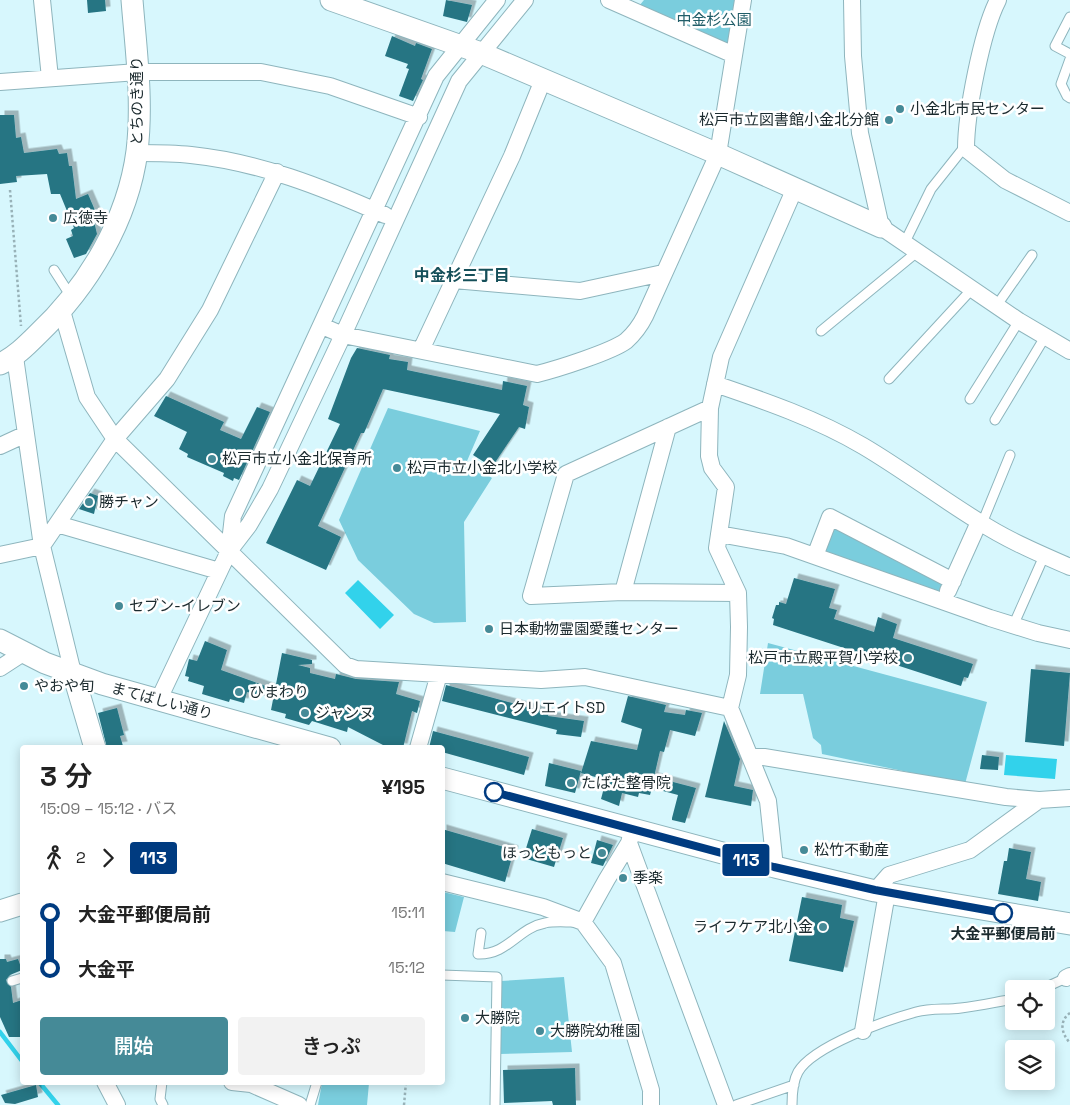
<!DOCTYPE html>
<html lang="ja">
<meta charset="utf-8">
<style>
:root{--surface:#fff;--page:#f2f2f2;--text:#222;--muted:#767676;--accent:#458a97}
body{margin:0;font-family:"Space Grotesk","Noto Sans JP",sans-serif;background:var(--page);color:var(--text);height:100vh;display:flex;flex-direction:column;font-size:19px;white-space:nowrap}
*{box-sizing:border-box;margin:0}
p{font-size:16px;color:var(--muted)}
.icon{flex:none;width:28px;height:28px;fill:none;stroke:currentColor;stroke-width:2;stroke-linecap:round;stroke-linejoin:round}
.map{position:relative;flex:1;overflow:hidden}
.sheet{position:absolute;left:20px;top:745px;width:425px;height:340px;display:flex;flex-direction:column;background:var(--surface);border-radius:5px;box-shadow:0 2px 12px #0003}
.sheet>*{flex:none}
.badge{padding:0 10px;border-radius:4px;font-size:18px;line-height:32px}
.tools{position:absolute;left:1005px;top:980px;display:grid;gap:10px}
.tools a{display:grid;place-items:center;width:50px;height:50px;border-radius:5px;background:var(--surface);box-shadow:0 2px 12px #0003;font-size:25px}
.map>.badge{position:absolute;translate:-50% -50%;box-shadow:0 0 0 2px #fff}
.legs{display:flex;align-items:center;gap:8px;height:55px;padding:0 20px;font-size:16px}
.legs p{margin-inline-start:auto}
.overview{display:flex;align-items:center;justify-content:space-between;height:85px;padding:0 20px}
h1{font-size:28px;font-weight:600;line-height:38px}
.button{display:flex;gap:10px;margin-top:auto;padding:10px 20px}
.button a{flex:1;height:58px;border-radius:5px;background:var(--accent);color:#fff;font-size:20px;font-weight:600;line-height:58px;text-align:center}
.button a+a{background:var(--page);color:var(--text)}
ul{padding:0 20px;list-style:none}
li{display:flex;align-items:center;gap:18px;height:55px;font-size:19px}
li i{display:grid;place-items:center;width:8px;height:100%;margin:0 6px;background:currentColor}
li i::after{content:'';width:12px;height:12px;margin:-6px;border:4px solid;border-radius:50%;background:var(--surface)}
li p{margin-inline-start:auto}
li:first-child i{background:linear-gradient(#0000 50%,currentColor 0)}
li:last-child i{background:linear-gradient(currentColor 50%,#0000 0)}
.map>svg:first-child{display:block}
.green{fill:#7acddd}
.water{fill:#32d2eb}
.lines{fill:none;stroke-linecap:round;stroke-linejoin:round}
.stream{stroke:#32d2eb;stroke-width:4.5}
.building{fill:#267583;filter:url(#shadow)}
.service-casing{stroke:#8eb5bd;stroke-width:11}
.minor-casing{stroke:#8eb5bd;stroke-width:18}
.tertiary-casing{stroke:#8eb5bd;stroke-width:23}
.path{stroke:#98b2b8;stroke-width:2.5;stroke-dasharray:2.5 2.5;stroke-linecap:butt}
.service{stroke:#fff;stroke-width:9}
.minor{stroke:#fff;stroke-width:16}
.tertiary{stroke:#fff;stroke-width:21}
.line-1-casing{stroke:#fff;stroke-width:11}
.line-1{stroke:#003b80;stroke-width:8}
.poi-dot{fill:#458a97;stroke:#fff;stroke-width:2}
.stop-1-dot{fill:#fff;stroke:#003b80;stroke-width:2.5}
.labels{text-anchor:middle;stroke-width:5;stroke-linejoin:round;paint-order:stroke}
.park-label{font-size:15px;fill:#215e69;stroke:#fff}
.street-label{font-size:15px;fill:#1b2a2e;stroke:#fff}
.poi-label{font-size:15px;fill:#1b2a2e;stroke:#fff;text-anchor:start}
.stop-label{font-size:15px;font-weight:bold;fill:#1b2a2e;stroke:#fff}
.neighbourhood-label{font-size:16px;font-weight:bold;fill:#154f59;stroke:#fff}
</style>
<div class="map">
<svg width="1070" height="1105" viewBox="0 0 1070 1105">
<defs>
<filter id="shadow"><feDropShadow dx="4.5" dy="-4.5" stdDeviation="0" flood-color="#0004"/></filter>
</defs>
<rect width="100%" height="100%" fill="#d7f7fd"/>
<path class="green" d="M 644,0 L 737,0 L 731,42 L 724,44 L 639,6 Z
M 388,408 L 480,431 L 467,461 L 492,478 L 464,522 L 466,622 L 434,623 L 414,614 L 358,560 L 339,520 Z
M 832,527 L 942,579 L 940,593 L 823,554 Z
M 768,643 L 987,702 L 965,784 L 822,754 L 821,745 L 813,738 L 803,694 L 760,694 Z
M 443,892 L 464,897 L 455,932 L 443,931 Z
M 564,977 L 572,1052 L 499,1054 L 501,981 Z
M 322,1083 L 369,1083 L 367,1105 L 318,1105 Z"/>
<path class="water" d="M 358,580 L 394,615 L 380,629 L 345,593 Z
M 1006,755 L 1057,759 L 1055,779 L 1004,775 Z"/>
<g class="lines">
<path class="stream" d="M 0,1032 L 22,1061
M 39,1082 L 58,1105"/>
</g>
<path class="building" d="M 87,0 L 105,0 L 106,11 L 88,13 Z
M 446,0 L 472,5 L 467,22 L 443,16 Z
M 392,36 L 415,46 L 416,43 L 432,49 L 421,79 L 423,80 L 413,101 L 399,96 L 409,69 L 406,68 L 408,64 L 385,56 Z
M 0,115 L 14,115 L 16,138 L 21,137 L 24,153 L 57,149 L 59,154 L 67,153 L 69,166 L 72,166 L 76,199 L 88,194 L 97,215 L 93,217 L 97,234 L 86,254 L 74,258 L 66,239 L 73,236 L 71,230 L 74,228 L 60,194 L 51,194 L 47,174 L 16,176 L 17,182 L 0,184 Z
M 357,348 L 390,355 L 389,359 L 408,362 L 407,370 L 502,390 L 503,381 L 527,386 L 523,405 L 529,407 L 525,429 L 519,427 L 492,467 L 473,455 L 500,414 L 383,389 L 364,433 L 361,433 L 318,526 L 341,537 L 326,570 L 266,543 L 297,480 L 310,486 L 340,424 L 328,419 L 351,358 Z
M 166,396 L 224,422 L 220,430 L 241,439 L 257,407 L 270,412 L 239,480 L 234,478 L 233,481 L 223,476 L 224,473 L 187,457 L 188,454 L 179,449 L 187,432 L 154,416 Z
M 90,493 L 98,496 L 94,514 L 79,509 Z
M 794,578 L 835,589 L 829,608 L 837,610 L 834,619 L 874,632 L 878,617 L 897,624 L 893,638 L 973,664 L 968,678 L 964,677 L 961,686 L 773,625 L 774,619 L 772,618 L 776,605 L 779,605 L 779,602 L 786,604 Z
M 205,641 L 227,650 L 221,670 L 271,688 L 269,697 L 247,692 L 244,703 L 230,699 L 229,702 L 202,694 L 204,686 L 188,681 L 189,677 L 185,676 L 189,659 L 197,661 Z
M 282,653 L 312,660 L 312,664 L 298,665 L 310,668 L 310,673 L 335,679 L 336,674 L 356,679 L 399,682 L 396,694 L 420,701 L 417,713 L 412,711 L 403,748 L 383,745 L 348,727 L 347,732 L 312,721 L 309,725 L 285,718 L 286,714 L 271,710 Z
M 1031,669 L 1070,673 L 1064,746 L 1025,742 Z
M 446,685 L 549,713 L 548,716 L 584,721 L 581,737 L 556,734 L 557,730 L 442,701 Z
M 628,696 L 666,705 L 664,712 L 685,715 L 686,710 L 702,713 L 695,736 L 670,730 L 664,752 L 660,751 L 654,777 L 696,788 L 685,823 L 672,820 L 672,818 L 678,795 L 652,788 L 650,795 L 639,793 L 638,797 L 622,793 L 619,806 L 601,799 L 606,780 L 581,773 L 591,741 L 637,750 L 642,729 L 621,722 Z
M 117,708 L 124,735 L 120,736 L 123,746 L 107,748 L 98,713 Z
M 724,721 L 740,759 L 734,786 L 753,790 L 751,806 L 705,797 Z
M 433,731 L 529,757 L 524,775 L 442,752 L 442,748 L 429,748 Z
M 982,755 L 999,757 L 998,770 L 980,769 Z
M 549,763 L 581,771 L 575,793 L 545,786 Z
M 442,829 L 514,850 L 505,882 L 442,863 Z
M 532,829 L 563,838 L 554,867 L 523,858 Z
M 597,840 L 613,845 L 603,866 L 591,863 Z
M 1009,848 L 1031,852 L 1026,879 L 1041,882 L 1038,901 L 998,894 L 1004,861 L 1007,861 Z
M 802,897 L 842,905 L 840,918 L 854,921 L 843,972 L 789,961 Z
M 0,959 L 6,959 L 7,962 L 18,959 L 22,970 L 10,975 L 6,980 L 11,987 L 13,1003 L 22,1000 L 22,1037 L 9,1037 L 0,1017 Z
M 575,1068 L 576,1105 L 553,1105 L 552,1101 L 504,1103 L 503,1070 Z
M 36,1085 L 38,1097 L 15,1104 L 5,1103 L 1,1095 Z"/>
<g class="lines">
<defs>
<path id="service" d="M 1070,17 L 1055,46 L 1070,54
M 1070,59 L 1061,84 L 1067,96 L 1070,98
M 905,242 L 931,189 L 966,145
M 54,270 L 72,298
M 997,305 L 1032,255
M 821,331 L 917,252
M 889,379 L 972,289
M 970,399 L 1019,321
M 995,420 L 1045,337
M 979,522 L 985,516 L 1010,455
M 1013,626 L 1044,556
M 481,933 L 478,954 C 508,955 518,928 545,923 C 554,921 564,922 573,922
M 442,975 L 497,977 L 495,1105
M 12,981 L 22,978
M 1042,989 L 1066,978
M 162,1082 L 160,1099 L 163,1105
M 310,1105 L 317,1082
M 736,1105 L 794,1085
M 792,1105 C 792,1094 793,1081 798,1072 C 813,1046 887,1020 916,1012 C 931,1008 946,1010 961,1008 C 979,1006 996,1002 1014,999"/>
<path id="minor" d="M 42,0 L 50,78
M 609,0 L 734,55
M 852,0 L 853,56 L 860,133 L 881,227 L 1019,321 L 1070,351
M 998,0 C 982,31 966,113 966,149 L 1005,180 L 1070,213
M 0,82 L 138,72 L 261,72 L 330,86 L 419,117
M 137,153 C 155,153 173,153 191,155 C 259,162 322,187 385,215
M 454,280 L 580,291 L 663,273
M 62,311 L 87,397 L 115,439 L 345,665 L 356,669 L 541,680 L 585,677 L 730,708
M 322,326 L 343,335 L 537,374 C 557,369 611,352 626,341 C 635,333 640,326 645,316 L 718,154 L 743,0
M 421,350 L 512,156 L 543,80
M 15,357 L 42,546 L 73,673
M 715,384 C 765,401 817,419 863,446 C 902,469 939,497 978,521 C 1007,540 1038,553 1070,567
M 710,408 L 566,474 L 531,596 L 623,592 L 738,593
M 0,446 L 26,434
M 57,524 L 219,571
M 719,534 L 786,546 L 990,618 L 1038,633 L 1070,640
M 229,551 L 233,516 L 436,76 L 497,0
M 0,555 L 42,546 L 115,439 L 167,379 L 210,310 L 277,172
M 815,556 L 830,517 L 953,581
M 948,591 L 979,522
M 623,592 L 668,427
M 0,668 L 23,653
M 159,699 L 229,551 L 249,525 L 270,489 L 343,335 L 459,81 L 525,0
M 418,748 L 439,674
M 751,757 L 764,757 L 1006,797 L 1039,800 L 1070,798
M 632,831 L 629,843 L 726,1105
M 775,867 L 768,801 L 730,708 L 738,675 L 739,627 L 738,593 L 717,548 L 726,487 L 712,468 L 709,456 L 710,408 L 721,357 L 795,188
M 442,882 L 543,907 L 583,922 L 613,963 L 651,1090 L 651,1105
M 875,891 L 889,875 L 970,850 L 1039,800
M 583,922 L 607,879 L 629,843
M 1066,978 L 1070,976
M 863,1031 L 887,893
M 105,1082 L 117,1105
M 232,1082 L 251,1084 L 299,1105"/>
<path id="tertiary" d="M 331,0 L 481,53 L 718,154 L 881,227
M 0,364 C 15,357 26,346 38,334 C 88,287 128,220 137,151 C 143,101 136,50 132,0
M 0,640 L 45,663 L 102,684 L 330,748
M 73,673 L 95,748
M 442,778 L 775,867 L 875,891 L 1070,924
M 0,911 L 22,904"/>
</defs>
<use href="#service" class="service-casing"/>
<use href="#minor" class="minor-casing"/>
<use href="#tertiary" class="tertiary-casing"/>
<path class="path" d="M 10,190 L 21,326
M 1070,1013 C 1059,1021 1061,1033 1070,1043
M 404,1105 L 406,1082"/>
<use href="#service" class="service"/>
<use href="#minor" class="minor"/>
<use href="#tertiary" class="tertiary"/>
</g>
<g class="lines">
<defs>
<path id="line-1" d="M 494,792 L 774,867 L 875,890 L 1003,913"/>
</defs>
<use href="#line-1" class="line-1-casing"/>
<use href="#line-1" class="line-1"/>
</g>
<g class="poi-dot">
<circle cx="900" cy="109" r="5"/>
<circle cx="889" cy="120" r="5"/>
<circle cx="53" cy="218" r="5"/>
<circle cx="212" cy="459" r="5"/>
<circle cx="397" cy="468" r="5"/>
<circle cx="89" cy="502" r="5"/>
<circle cx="119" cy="606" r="5"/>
<circle cx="489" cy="629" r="5"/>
<circle cx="908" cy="658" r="5"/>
<circle cx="24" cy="686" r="5"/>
<circle cx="239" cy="692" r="5"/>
<circle cx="501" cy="708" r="5"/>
<circle cx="305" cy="713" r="5"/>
<circle cx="571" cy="783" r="5"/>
<circle cx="804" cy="850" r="5"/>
<circle cx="602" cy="853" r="5"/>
<circle cx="623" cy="878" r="5"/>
<circle cx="823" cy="927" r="5"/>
<circle cx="465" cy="1018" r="5"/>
<circle cx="540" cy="1031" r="5"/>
</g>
<g class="stop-1-dot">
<circle cx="494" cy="792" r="9"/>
<circle cx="1003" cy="913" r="9"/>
</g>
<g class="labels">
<g class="park-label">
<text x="714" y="25">中金杉公園</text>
</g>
<g class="street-label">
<text transform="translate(137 101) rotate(-90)" y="5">とちのき通り</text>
<text transform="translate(162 701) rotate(15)" y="5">まてばしい通り</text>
</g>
<g class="poi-label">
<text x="910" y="114">小金北市民センター</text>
<text x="879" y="125" text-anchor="end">松戸市立図書館小金北分館</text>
<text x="63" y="223">広徳寺</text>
<text x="222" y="464">松戸市立小金北保育所</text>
<text x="407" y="473">松戸市立小金北小学校</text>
<text x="99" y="507">勝チャン</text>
<text x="129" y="611">セブン-イレブン</text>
<text x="499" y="634">日本動物霊園愛護センター</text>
<text x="898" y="663" text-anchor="end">松戸市立殿平賀小学校</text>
<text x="34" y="691">やおや旬</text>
<text x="249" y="697">ひまわり</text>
<text x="511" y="713">クリエイトSD</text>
<text x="315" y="718">ジャンヌ</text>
<text x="581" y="788">たばた整骨院</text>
<text x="814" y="855">松竹不動産</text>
<text x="592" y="858" text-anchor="end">ほっともっと</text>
<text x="633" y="883">季楽</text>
<text x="813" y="932" text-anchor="end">ライフケア北小金</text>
<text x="475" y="1023">大勝院</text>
<text x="550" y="1036">大勝院幼稚園</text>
</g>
<g class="stop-label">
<text x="1003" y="939">大金平郵便局前</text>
</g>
<g class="neighbourhood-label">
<text x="462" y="281">中金杉三丁目</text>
</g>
</g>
</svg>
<div class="tools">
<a><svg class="icon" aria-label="locate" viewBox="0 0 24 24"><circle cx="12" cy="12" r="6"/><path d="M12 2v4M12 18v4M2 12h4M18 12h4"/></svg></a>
<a><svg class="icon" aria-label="layers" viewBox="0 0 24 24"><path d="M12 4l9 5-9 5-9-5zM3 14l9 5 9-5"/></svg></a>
</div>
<b class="badge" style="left:746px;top:860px;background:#003b80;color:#fff">113</b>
<section class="sheet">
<div class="overview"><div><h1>3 分</h1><p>15:09 – 15:12 · バス</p></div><b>¥195</b></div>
<div class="legs"><svg class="icon" aria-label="walk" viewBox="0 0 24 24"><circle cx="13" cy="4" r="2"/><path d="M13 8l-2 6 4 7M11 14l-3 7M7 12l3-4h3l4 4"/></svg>2<svg class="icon" aria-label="forward" viewBox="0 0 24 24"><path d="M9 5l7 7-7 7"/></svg><b class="badge" style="background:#003b80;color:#fff">113</b></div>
<ul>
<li><i style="color:#003b80"></i><b>大金平郵便局前</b><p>15:11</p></li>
<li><i style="color:#003b80"></i><b>大金平</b><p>15:12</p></li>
</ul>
<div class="button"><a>開始</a><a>きっぷ</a></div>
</section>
</div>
